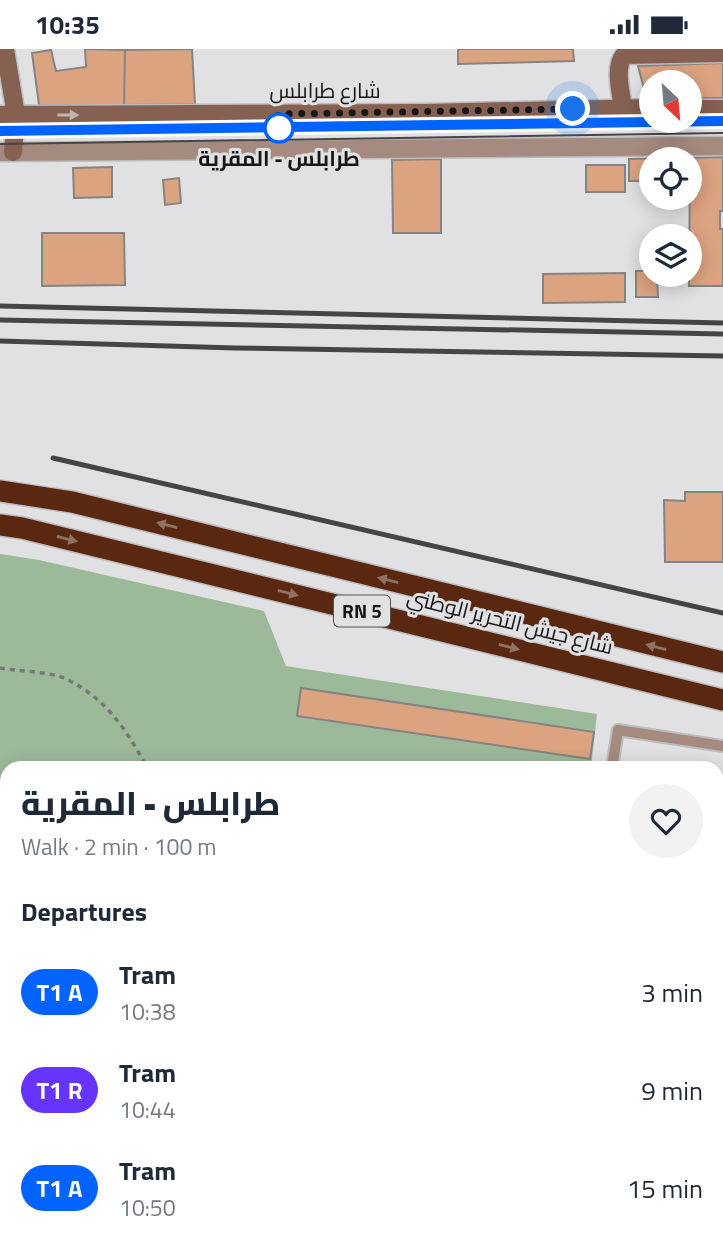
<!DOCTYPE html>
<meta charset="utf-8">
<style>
:root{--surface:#fff;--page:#f2f2f3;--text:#1f2937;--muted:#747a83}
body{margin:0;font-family:"Titillium Web",Cairo,sans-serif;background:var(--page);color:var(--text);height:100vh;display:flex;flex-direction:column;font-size:26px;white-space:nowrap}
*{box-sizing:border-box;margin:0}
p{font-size:23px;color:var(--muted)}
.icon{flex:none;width:38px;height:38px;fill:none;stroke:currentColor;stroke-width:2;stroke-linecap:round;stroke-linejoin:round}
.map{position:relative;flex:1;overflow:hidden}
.panel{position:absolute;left:0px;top:712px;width:724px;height:492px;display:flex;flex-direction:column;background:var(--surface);border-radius:21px 21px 0 0;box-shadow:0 4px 18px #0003}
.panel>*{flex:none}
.badge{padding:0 14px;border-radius:23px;font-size:24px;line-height:46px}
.needle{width:46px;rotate:154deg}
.buttons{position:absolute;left:639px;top:21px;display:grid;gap:14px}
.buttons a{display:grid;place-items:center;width:63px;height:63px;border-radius:50%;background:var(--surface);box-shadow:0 4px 18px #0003;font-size:35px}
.you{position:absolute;width:35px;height:35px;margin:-18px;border:5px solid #fff;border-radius:50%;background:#1a73e8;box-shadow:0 0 0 10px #1a73e833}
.map>.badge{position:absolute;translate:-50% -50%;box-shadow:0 0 0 4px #fff}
h2{padding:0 21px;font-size:26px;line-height:63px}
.round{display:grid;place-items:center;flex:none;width:74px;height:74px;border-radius:37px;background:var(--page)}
.overview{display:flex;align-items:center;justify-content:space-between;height:119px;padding:0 21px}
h1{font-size:33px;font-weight:800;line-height:52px}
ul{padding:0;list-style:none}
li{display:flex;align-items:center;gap:21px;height:98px;padding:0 21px}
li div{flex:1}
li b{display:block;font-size:26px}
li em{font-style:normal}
li .badge{min-width:77px;font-weight:700;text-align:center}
.status{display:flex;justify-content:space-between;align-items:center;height:49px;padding:0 35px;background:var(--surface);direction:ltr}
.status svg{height:19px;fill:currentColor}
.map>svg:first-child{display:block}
.green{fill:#9cba9a}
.building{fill:#dba380;stroke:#858483;stroke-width:2}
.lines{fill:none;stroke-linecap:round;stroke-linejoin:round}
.lane-casing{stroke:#bcbcbe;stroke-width:14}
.street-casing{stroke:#bcbcbe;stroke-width:21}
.secondary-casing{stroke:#bcbcbe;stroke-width:21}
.highway-casing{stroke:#bcbcbe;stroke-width:24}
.path{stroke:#777779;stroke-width:3.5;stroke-dasharray:5 5;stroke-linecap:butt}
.lane{stroke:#a58a7f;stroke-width:10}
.street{stroke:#a58a7f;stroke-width:18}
.secondary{stroke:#866050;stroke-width:18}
.highway{stroke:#5a2811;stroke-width:21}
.tram{stroke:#454547;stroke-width:2}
.rail{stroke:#454547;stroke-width:5}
.oneway{fill:#c1b4b0}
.oneway2{fill:#907265}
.line-casing{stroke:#fff;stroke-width:16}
.line{stroke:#0363ff;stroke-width:10}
.walk{stroke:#161617;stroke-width:7;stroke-dasharray:0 12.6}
.stop-dot{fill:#fff;stroke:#0363ff;stroke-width:3.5}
.labels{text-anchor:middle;stroke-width:6;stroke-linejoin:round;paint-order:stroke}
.shield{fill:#e1e1e3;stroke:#535354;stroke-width:2}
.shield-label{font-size:19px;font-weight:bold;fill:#161617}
.street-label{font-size:21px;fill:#161617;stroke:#e1e1e3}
.stop-label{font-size:21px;font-weight:bold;fill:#161617;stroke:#e1e1e3}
</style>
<div class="status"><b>10:35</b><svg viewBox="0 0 49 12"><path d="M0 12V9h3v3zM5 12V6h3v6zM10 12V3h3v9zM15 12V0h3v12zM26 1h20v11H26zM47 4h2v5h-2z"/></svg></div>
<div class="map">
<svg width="723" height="1203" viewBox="0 0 723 1203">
<rect width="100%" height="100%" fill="#e1e1e3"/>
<path class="green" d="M 0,505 L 39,511 L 264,562 L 286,617 L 597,665 L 591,719 L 7,719 L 8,1197 L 0,1200 Z
M 117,1197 L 527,1197 L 526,1203 L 113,1203 Z"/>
<path class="building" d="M 85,0 L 125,1 L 124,56 L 39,56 L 32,4 L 51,1 L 56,22 L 86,18 Z
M 192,0 L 195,55 L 124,56 L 125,1 Z
M 458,0 L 573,0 L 574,12 L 458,15 Z
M 723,14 L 723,49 L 690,49 L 690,33 L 651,33 L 651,48 L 646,48 L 638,17 Z
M 723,108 L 723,162 L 720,162 L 720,180 L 723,180 L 723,237 L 689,237 L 690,110 L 687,109 Z
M 674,109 L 651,110 L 651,132 L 629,132 L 629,110 Z
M 441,110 L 441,184 L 393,184 L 392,111 Z
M 586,116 L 625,116 L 625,143 L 586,143 Z
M 112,118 L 112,148 L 74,149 L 73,119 Z
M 179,129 L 181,154 L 165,156 L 163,131 Z
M 658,149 L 682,149 L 683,154 L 658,156 Z
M 42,184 L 124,184 L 125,236 L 42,237 Z
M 636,222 L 651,222 L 651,226 L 657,226 L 658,248 L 636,248 Z
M 625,224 L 625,253 L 543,254 L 543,225 Z
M 685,443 L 723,443 L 723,513 L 665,513 L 664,451 L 685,452 Z
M 301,639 L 594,683 L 590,710 L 297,667 Z
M 548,1197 L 614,1197 L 613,1203 L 547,1203 Z"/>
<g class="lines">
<defs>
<path id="lane" d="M 612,719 L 618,681 L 723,697
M 718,1054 L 723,1020
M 535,1203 L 536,1197
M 694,1203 L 695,1197"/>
<path id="street" d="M 0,103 L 723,97"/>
<path id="secondary" d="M 5,0 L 16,66 L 13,103
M 623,59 C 621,43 614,19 624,6 L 723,4
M 690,60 L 723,60
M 0,66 L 425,64 L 651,59"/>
<path id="highway" d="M 0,442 L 72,453 L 723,613
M 0,476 L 22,479 L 723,651"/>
</defs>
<use href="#lane" class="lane-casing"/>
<use href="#street" class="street-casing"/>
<use href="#secondary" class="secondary-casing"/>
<use href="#highway" class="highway-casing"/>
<path class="path" d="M 0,619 C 16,622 51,623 64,629 C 104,647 128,682 147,719
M 0,989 L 7,988
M 0,1091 L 7,1087"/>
<use href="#lane" class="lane"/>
<use href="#street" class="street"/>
<use href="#secondary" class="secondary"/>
<use href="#highway" class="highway"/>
<path class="tram" d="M 0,82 L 723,72
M 0,95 L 723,84"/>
<path class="rail" d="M 0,257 L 723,274
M 0,271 L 723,285
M 0,292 L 235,299 L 723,307
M 53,409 L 723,564"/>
</g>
<defs><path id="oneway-solid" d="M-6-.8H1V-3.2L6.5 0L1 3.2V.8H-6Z" transform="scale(1.75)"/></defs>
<use class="oneway" href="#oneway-solid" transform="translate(68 66)"/>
<g class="oneway2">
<use href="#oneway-solid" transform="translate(167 476) rotate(-166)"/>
<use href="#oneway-solid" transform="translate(67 490) rotate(14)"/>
<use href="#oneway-solid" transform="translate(388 531) rotate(-166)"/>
<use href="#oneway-solid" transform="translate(288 544) rotate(14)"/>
<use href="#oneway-solid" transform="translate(509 598) rotate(14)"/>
<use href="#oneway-solid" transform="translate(656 598) rotate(-166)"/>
</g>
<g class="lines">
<defs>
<path id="line" d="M 0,82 L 723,72"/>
</defs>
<use href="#line" class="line-casing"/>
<use href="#line" class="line"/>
<path class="walk" d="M 279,79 L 278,65 L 573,60"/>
</g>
<circle class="stop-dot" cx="279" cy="79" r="14"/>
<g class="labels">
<rect class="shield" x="334" y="546.5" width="56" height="31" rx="5"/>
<g class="shield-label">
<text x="362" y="569">RN 5</text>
</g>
<g class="street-label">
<text x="325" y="49">شارع طرابلس</text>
<text transform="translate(510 573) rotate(14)" y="7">شارع جيش التحرير الوطني</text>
</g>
<g class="stop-label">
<text x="279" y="117">طرابلس - المقرية</text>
</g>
</g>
</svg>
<div class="buttons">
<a><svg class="needle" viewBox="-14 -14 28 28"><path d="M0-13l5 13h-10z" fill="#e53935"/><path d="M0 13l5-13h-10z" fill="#747a83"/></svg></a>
<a><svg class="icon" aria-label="locate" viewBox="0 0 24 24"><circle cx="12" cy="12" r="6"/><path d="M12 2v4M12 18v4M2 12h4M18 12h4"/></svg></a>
<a><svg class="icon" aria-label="layers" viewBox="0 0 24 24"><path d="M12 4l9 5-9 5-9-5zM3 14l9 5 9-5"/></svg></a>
</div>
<div class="you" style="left:573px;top:60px"></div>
<section class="panel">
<div class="overview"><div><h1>طرابلس - المقرية</h1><p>Walk · 2 min · 100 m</p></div><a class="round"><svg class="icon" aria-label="heart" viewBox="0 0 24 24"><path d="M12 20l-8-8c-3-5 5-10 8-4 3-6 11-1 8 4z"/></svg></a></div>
<h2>Departures</h2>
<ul>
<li><span class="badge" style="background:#0363ff;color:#fff">T1 A</span><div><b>Tram</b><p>10:38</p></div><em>3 min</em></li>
<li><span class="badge" style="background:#63f;color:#fff">T1 R</span><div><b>Tram</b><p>10:44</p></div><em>9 min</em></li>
<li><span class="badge" style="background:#0363ff;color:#fff">T1 A</span><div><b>Tram</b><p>10:50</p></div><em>15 min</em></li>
</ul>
</section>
</div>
